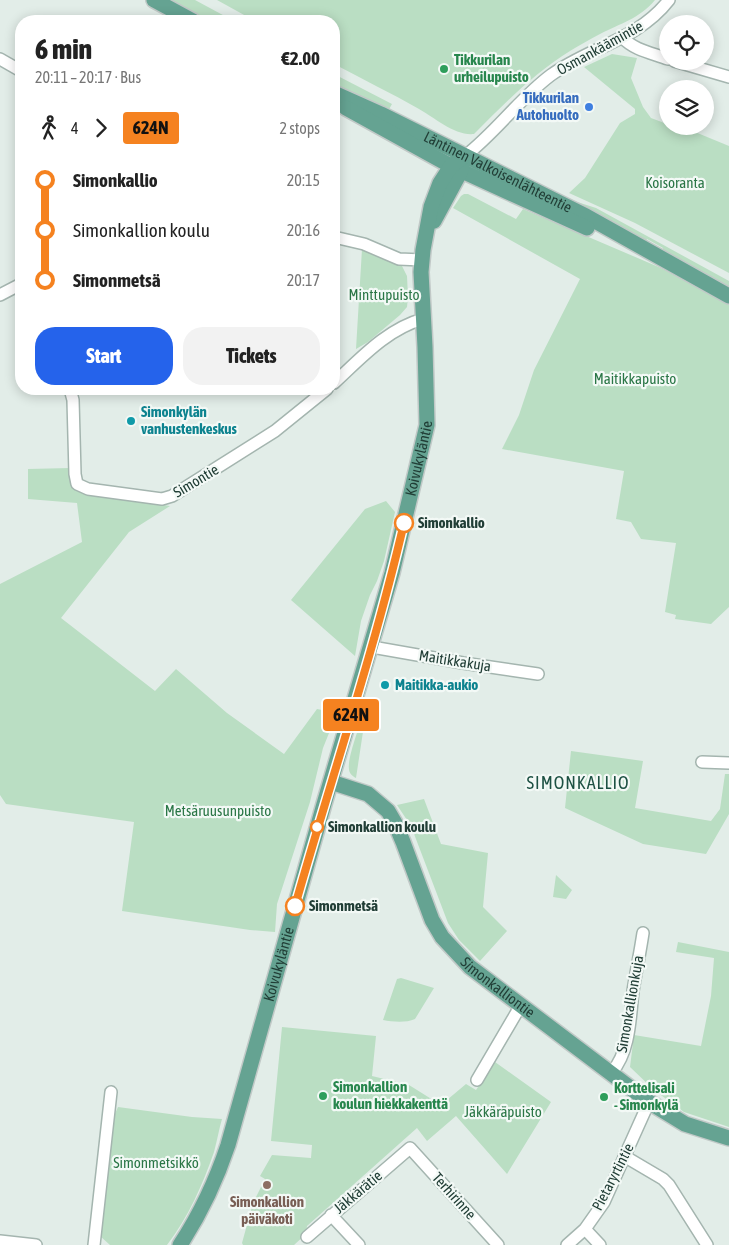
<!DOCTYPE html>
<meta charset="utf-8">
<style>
:root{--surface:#fff;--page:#f2f2f2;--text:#222;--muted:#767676;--accent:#2563eb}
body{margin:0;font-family:"Asap Condensed",sans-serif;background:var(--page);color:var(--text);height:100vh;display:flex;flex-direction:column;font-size:19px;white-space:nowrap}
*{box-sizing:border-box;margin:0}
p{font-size:16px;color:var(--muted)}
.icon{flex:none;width:28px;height:28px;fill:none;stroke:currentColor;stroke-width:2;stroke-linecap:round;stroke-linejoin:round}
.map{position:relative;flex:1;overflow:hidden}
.details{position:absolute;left:15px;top:15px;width:325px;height:380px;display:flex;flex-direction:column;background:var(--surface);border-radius:20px;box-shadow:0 2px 12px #0003}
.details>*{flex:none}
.badge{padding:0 10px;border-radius:4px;font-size:18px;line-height:32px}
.buttons{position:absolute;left:659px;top:15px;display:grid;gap:10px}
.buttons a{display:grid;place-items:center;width:55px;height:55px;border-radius:50%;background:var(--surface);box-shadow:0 2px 12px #0003;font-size:25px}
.map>.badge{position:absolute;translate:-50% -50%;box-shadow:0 0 0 2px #fff}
.legs{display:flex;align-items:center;gap:8px;height:55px;padding:0 20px;font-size:16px}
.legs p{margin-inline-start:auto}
.overview{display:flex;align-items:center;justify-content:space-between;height:85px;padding:0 20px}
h1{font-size:28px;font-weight:800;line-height:38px}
.button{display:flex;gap:10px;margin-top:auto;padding:10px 20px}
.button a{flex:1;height:58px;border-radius:20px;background:var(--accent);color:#fff;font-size:20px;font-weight:800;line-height:58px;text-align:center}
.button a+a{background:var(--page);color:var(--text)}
ul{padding:0 20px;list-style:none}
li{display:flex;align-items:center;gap:18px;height:50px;font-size:19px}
li i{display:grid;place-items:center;width:8px;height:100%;margin:0 6px;background:currentColor}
li i::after{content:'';width:12px;height:12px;margin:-6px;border:4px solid;border-radius:50%;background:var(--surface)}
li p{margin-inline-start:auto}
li:first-child i{background:linear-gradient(#0000 50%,currentColor 0)}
li:last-child i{background:linear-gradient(currentColor 50%,#0000 0)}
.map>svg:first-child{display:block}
.green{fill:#badec3}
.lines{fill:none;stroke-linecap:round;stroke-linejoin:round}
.minor-casing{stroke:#a4b5af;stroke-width:14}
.major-casing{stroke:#c1c9c7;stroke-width:18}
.minor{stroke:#fff;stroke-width:11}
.major{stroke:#65a392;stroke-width:15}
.line-1-casing{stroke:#fff;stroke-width:11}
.line-1{stroke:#f58220;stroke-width:8}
.leisure-dot{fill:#2e9e5b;stroke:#f3f9f6;stroke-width:2}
.shop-dot{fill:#3f7fe0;stroke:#f3f9f6;stroke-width:2}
.culture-dot{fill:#0f9aa8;stroke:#f3f9f6;stroke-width:2}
.stop-1-dot{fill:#fff;stroke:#f58220;stroke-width:2.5}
.education-dot{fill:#8d6e63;stroke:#f3f9f6;stroke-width:2}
.labels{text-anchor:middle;stroke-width:4.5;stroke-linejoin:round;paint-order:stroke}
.street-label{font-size:15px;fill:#213e36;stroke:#f3f9f6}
.leisure-label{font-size:15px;font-weight:bold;fill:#27864d;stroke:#f3f9f6;text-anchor:start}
.shop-label{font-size:15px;font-weight:bold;fill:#366cbe;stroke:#f3f9f6;text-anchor:end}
.park-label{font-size:15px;fill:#2a7646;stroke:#f3f9f6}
.culture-label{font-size:15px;font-weight:bold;fill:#0d838f;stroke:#f3f9f6;text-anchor:start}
.stop-label{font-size:15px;font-weight:bold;fill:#213e36;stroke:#f3f9f6;text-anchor:start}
.education-label{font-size:15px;font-weight:bold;fill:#785e54;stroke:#f3f9f6}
.quarter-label{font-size:18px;letter-spacing:1px;fill:#1d5143;stroke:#f3f9f6}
</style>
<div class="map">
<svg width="729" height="1245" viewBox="0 0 729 1245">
<rect width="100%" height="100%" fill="#e2ede8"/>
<path class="green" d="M 164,0 L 195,0 L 234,21 L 204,21 Z
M 217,0 L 655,0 C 639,19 621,23 600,34 C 590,39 580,45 570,51 C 533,74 504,104 474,134 C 455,136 435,118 419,109 C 391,93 362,79 334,64 L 334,21 L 255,21 Z
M 612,54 L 637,58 L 631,78 L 643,107 L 651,118 L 667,124 L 668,126 L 679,128 L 696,126 L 695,132 L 729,146 L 729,273 L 635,223 L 569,193 L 585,178 L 620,123 L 635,114 L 635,109 L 584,67 Z
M 334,74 L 392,104 L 387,113 L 334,87 Z
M 464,194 L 468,194 L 516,219 L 523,209 L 661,268 L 729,305 L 729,607 L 711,624 L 675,619 L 676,615 L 665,612 L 676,543 L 641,539 L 631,522 L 616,519 L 624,471 L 502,449 L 519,415 L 534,370 L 580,279 L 453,208 L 461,196 Z
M 565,198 L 596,208 L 729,281 L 729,289 L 662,252 L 663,248 L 647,239 L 645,243 Z
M 362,249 L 402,266 L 407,276 L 408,297 L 407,307 L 400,315 L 368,342 L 356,349 Z
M 70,468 L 70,476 L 76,491 L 170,506 L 129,532 L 61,618 L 155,691 L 176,669 L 227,713 L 284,754 L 317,709 L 337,713 L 323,748 L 310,802 L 277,904 L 275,932 L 250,930 L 122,911 L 134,822 L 6,804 L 0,795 L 0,584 L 82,542 L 77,503 L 28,499 L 28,469 Z
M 386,501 L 395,512 L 384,561 L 377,581 L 370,595 L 361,621 L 355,656 L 291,600 L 365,509 Z
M 366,712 L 356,778 C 352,776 349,773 349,769 C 347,759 360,724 364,713 Z
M 571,751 L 643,761 L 635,808 L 711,821 L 720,809 L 725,774 L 729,774 L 729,814 L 706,854 L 643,844 L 565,808 Z
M 424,799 L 441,844 L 488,853 L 483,907 L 507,931 L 480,961 L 459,940 L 448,923 L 411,826 L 397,805 Z
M 556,875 L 572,890 L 566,899 L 553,897 Z
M 678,942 L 729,952 L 729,1127 L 684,1112 L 654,1090 L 630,1067 L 634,1035 L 701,1046 L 711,996 L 714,958 L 676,952 Z
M 401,978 L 434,988 L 415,1019 C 406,1023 393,1022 383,1020 L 397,979 Z
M 282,1027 L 376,1036 L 372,1076 L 409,1085 L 441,1105 L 466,1084 L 476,1090 L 495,1062 L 551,1102 L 507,1174 L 456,1116 L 427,1141 L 417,1128 L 307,1226 L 306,1234 L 294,1245 L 243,1245 L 242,1243 L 253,1203 L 265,1179 L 260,1176 L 272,1155 L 311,1158 L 312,1145 L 271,1141 Z
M 118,1107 L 192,1117 L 222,1119 C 219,1129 217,1141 214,1152 C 203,1184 188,1218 167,1245 L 110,1245 L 100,1236 L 111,1127 L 114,1126 L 113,1118 Z"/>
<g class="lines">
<defs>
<path id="minor" d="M 623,38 C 634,50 652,53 668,59
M 0,59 L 21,71
M 674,61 L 729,77
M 465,156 C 496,132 519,99 551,75 C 590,47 638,40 669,0
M 334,237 L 364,244 L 399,259 L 422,260
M 0,295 L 21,284
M 334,383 C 361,358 387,329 423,319
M 70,389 L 73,400 L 75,474 L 77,484 L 88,489 L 162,499 L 172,496 L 275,431 L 327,389
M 372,647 L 463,663 L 538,674
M 702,762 L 729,763
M 612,1072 C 630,1051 630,1018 633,991 C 636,972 640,953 643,933
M 477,1080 L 521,1005
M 624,1156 L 663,1179 L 669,1185 L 707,1245
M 331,1215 L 359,1245
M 585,1229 L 600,1245
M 307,1237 L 410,1148 L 498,1245
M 0,1241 L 36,1245
M 94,1245 L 111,1092
M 567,1245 L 585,1229 L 604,1202 L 649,1102"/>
<g id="major">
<path d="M 154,0 L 193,21"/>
<path id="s1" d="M 334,93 L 381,114 L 586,216 L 729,296"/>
<path d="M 346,108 L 451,166 L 587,228"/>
<path d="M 434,221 L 461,171 L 463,161"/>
<path id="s2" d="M 331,782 L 368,794 L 388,811 L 395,823 L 403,842 L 432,920 L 442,937 L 470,967 L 649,1102 L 685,1124 L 729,1138"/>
<path id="s3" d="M 180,1245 C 201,1213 216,1181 228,1145 L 324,804 L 392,573 L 427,425 L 425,347 L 421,272 L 423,250 L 431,207 L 440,183 L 451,166 L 465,156"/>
</g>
</defs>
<use href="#minor" class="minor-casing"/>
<use href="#major" class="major-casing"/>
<use href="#minor" class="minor"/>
<use href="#major" class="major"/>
</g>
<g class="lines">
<defs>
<path id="line-1" d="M 295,906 C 331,779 374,652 404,523"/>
</defs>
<use href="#line-1" class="line-1-casing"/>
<use href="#line-1" class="line-1"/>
</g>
<g class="leisure-dot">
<circle cx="444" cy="69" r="5"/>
<circle cx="323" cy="1096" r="5"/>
<circle cx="604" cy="1097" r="5"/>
</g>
<circle class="shop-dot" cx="589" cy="107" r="5"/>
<g class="culture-dot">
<circle cx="131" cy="421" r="5"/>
<circle cx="385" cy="685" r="5"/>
</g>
<g class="stop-1-dot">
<circle cx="404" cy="523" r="9"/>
<circle cx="317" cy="827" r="6"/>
<circle cx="295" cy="906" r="9"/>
</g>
<circle class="education-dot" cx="267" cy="1185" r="5"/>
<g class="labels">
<g class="street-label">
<text transform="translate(600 48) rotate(-29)" y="5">Osmankäämintie</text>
<text dy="5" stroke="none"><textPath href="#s1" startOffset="182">Läntinen Valkoisenlähteentie</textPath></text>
<text dy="5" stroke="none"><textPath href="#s3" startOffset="824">Koivukyläntie</textPath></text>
<text transform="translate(196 481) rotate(-31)" y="5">Simontie</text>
<text transform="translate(455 661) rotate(9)" y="5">Maitikkakuja</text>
<text dy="5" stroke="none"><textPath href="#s3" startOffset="299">Koivukyläntie</textPath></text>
<text dy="5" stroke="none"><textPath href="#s2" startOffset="278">Simonkalliontie</textPath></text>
<text transform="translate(630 1004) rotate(-80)" y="5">Simonkallionkuja</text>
<text transform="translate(613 1177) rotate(-63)" y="5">Pietaryrtintie</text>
<text transform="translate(358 1192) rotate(-40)" y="5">Jäkkärätie</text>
<text transform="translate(454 1196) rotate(48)" y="5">Terhirinne</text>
</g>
<g class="leisure-label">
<text x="454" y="65">Tikkurilan<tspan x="454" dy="17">urheilupuisto</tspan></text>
<text x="333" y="1092">Simonkallion<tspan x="333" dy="17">koulun hiekkakenttä</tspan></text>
<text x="614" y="1093">Korttelisali<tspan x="614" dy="17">- Simonkylä</tspan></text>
</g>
<g class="shop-label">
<text x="579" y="103">Tikkurilan<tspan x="579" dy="17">Autohuolto</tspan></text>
</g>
<g class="park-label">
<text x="675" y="188">Koisoranta</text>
<text x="384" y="300">Minttupuisto</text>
<text x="635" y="384">Maitikkapuisto</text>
<text x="218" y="816">Metsäruusunpuisto</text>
<text x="503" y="1117">Jäkkäräpuisto</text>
<text x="156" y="1168">Simonmetsikkö</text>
</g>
<g class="culture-label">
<text x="141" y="417">Simonkylän<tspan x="141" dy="17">vanhustenkeskus</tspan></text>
<text x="395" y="690">Maitikka-aukio</text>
</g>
<g class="stop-label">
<text x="418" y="528">Simonkallio</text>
<text x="328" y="832">Simonkallion koulu</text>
<text x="309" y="911">Simonmetsä</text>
</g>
<g class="education-label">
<text x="267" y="1207">Simonkallion<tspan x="267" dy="17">päiväkoti</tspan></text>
</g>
<g class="quarter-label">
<text x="578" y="789">SIMONKALLIO</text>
</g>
</g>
</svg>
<div class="buttons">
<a><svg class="icon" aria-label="locate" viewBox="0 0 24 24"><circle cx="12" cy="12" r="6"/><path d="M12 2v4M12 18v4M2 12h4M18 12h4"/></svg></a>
<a><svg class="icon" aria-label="layers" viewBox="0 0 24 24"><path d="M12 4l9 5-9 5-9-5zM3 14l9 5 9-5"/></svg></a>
</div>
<b class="badge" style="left:351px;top:715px;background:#f58220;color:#111">624N</b>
<section class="details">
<div class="overview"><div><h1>6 min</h1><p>20:11 – 20:17 · Bus</p></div><b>€2.00</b></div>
<div class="legs"><svg class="icon" aria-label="walk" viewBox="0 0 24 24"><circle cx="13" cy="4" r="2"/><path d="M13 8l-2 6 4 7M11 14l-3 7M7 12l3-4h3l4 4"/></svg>4<svg class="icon" aria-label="forward" viewBox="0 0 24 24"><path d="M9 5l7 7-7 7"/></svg><b class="badge" style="background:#f58220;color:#111">624N</b><p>2 stops</p></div>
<ul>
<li><i style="color:#f58220"></i><b>Simonkallio</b><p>20:15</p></li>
<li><i style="color:#f58220"></i><span>Simonkallion koulu</span><p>20:16</p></li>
<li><i style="color:#f58220"></i><b>Simonmetsä</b><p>20:17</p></li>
</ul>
<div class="button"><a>Start</a><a>Tickets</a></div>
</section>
</div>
